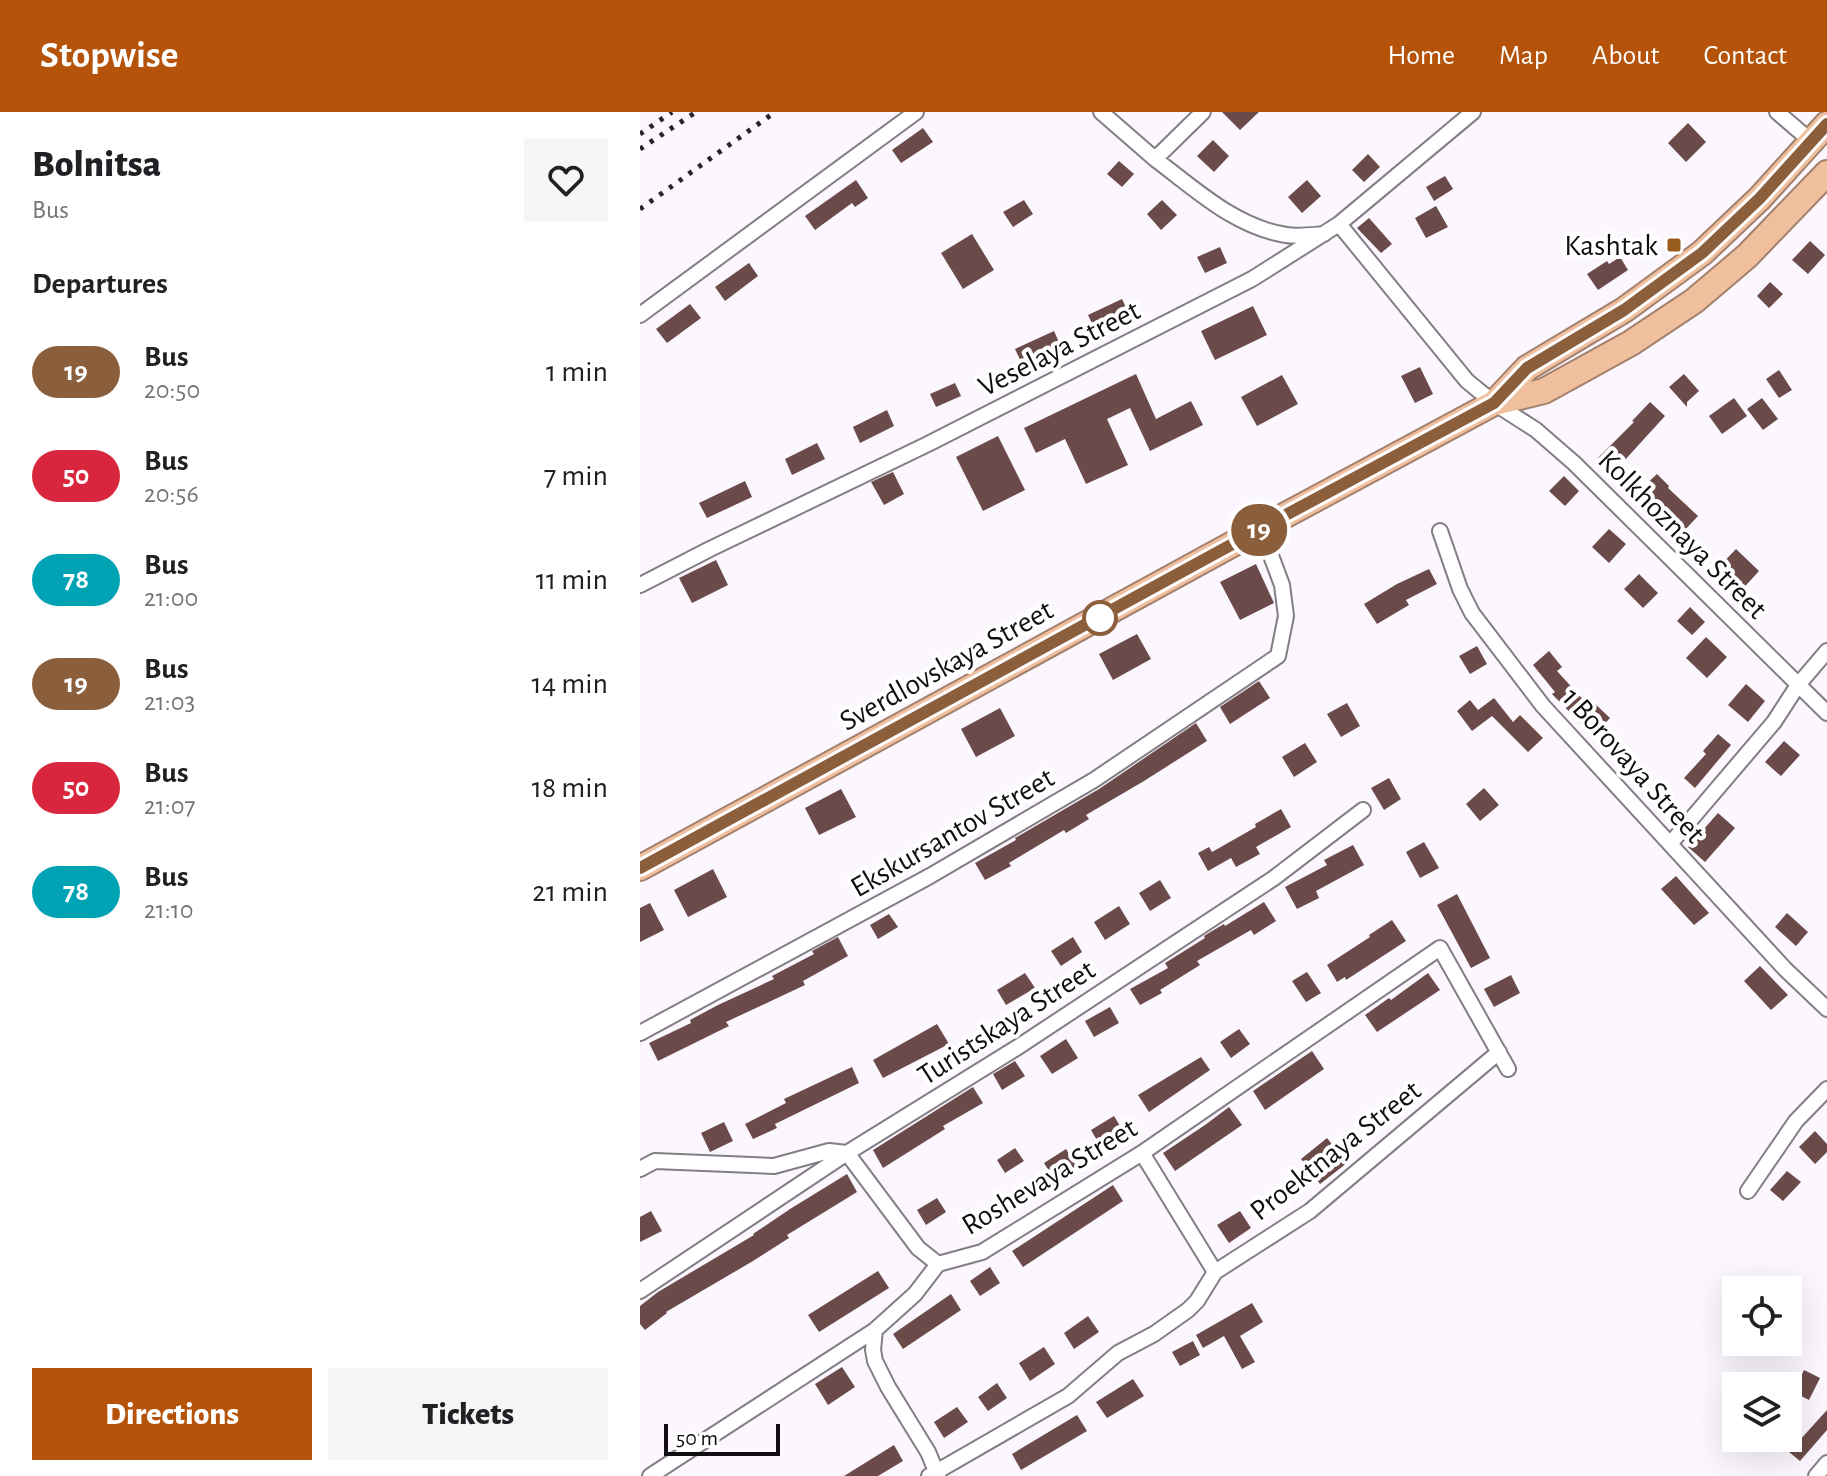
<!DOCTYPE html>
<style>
:root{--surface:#fff;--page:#f6f6f6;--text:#202124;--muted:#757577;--accent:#b45309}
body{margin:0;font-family:"Alegreya Sans",sans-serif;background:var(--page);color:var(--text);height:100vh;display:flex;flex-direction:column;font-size:30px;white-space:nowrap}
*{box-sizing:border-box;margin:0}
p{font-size:26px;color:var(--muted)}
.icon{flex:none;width:44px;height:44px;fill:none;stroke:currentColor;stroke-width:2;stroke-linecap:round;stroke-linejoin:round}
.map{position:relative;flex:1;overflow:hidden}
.panel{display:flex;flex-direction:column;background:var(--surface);width:640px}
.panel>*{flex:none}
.badge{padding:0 16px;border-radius:26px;font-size:28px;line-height:52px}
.fabs{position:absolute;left:1082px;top:1164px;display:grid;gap:16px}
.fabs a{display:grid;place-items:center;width:80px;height:80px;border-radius:0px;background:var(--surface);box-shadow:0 8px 32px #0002;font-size:40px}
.scale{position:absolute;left:24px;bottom:20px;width:116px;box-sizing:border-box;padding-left:8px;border:4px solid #100e11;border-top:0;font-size:22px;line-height:28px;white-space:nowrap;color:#100e11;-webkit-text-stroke:6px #fff;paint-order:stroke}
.map>.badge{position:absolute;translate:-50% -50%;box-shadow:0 0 0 4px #fff}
h2{padding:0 32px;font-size:30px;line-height:72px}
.round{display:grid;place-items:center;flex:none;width:84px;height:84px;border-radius:0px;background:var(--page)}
.overview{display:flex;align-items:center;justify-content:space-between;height:136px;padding:0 32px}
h1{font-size:38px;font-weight:800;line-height:60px}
.primary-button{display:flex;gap:16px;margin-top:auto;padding:16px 32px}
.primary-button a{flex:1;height:92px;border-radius:0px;background:var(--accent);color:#fff;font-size:32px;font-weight:800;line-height:92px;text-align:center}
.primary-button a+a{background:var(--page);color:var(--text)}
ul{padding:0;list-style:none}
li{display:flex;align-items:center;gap:24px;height:104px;padding:0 32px}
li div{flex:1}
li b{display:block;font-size:30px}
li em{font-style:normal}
li .badge{min-width:88px;font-weight:700;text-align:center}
header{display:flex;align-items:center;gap:48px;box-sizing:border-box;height:112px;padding:0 40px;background:var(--accent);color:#fff}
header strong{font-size:38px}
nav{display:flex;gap:44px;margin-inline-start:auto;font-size:28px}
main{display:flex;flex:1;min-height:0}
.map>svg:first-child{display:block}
.building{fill:#6a4b4a}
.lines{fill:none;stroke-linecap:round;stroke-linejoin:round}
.street-casing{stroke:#837d86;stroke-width:18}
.highway-casing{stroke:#a2816d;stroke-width:28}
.street{stroke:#fff;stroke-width:14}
.highway{stroke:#f0bf9e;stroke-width:24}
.rail{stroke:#282529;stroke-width:5;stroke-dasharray:4 8;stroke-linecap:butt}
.line-casing{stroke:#fff;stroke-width:18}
.line{stroke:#8b5e3c;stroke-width:12}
.poi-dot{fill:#985d1d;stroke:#fff;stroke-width:3}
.stop-dot{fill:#fff;stroke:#8b5e3c;stroke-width:4}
.labels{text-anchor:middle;stroke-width:8;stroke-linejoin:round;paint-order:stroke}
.poi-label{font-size:30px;fill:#100e11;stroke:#fff;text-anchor:end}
.street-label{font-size:30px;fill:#100e11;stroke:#fff}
</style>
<header>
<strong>Stopwise</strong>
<nav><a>Home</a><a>Map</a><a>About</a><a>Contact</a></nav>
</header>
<main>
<section class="panel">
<div class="overview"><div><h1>Bolnitsa</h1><p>Bus</p></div><a class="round"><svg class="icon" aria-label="heart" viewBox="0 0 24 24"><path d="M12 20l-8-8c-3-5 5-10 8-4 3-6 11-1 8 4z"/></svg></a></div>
<h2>Departures</h2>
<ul>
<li><span class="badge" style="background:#8b5e3c;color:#fff">19</span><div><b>Bus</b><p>20:50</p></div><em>1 min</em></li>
<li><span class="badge" style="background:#d7263d;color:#fff">50</span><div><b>Bus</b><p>20:56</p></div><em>7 min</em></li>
<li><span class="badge" style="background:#00a3b4;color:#fff">78</span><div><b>Bus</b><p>21:00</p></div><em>11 min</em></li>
<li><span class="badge" style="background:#8b5e3c;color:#fff">19</span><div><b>Bus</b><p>21:03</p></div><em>14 min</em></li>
<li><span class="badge" style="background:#d7263d;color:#fff">50</span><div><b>Bus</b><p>21:07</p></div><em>18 min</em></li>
<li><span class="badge" style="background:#00a3b4;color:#fff">78</span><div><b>Bus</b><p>21:10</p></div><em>21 min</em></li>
</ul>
<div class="primary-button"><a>Directions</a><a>Tickets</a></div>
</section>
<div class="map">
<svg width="1187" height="1364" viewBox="0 0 1187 1364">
<rect width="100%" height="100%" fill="#fcf6fe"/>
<path class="building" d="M 582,0 L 619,0 L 600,18 Z
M 1048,11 L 1066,30 L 1046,50 L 1028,31 Z
M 283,16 L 293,30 L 261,51 L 252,38 Z
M 573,28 L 589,44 L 574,60 L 557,44 Z
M 728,42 L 740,55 L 724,70 L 712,58 Z
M 479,49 L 494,62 L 482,75 L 467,62 Z
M 805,64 L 813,77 L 794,89 L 786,75 Z
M 216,68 L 228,86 L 215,95 L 212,91 L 175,118 L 165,104 Z
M 667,68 L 681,84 L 662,101 L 648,85 Z
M 384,88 L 393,102 L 373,115 L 363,100 Z
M 522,88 L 537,103 L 521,118 L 507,102 Z
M 796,94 L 808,115 L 786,126 L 775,106 Z
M 729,106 L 752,132 L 741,141 L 717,116 Z
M 332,122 L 354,158 L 323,177 L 301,141 Z
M 1170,129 L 1185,143 L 1168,162 L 1152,148 Z
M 580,135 L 587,151 L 565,161 L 557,145 Z
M 980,145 L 988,158 L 958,178 L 947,162 L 967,149 L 969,152 Z
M 109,151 L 118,164 L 85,189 L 75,175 Z
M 1130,170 L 1143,182 L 1129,196 L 1117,184 Z
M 482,187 L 490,204 L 456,220 L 448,203 Z
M 50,192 L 61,206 L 27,231 L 16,217 Z
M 613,194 L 627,223 L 575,248 L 561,219 Z
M 414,219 L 422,237 L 383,254 L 375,237 Z
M 780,255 L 793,282 L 775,291 L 761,264 Z
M 1139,258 L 1152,278 L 1139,286 L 1126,267 Z
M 496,262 L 516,307 L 551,289 L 563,313 L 510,339 L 490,296 L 467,307 L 488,353 L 446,372 L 425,327 L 396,341 L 384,316 Z
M 1044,262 L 1059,279 L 1047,290 L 1047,295 L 1029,275 Z
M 642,263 L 658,292 L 617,314 L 601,285 Z
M 315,271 L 321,284 L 296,295 L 290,282 Z
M 1094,286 L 1107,304 L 1082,322 L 1069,304 Z
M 1122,286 L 1138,307 L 1123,318 L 1107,297 Z
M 1010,290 L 1025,304 L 973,361 L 958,346 L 994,310 L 992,309 Z
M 247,298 L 254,314 L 220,331 L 213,315 Z
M 358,324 L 385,378 L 343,399 L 316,345 Z
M 177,331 L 185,347 L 152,363 L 145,347 Z
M 253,360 L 264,382 L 244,393 L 231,370 Z
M 1017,362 L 1029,374 L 1028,376 L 1058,404 L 1042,421 L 999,379 Z
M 924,364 L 939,379 L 925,394 L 909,379 Z
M 105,369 L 112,385 L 67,406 L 59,391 Z
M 969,417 L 986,432 L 969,451 L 952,435 Z
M 1096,437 L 1119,459 L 1099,481 L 1075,459 Z
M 76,448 L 88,473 L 52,491 L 39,466 Z
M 616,452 L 634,491 L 600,508 L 580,470 Z
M 789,457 L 797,472 L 766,488 L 769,493 L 737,512 L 724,492 L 757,472 Z
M 999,462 L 1018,481 L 1003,496 L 984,477 Z
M 1050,495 L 1065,510 L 1052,523 L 1037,509 Z
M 497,522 L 511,547 L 473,568 L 459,542 Z
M 1066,525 L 1087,545 L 1067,566 L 1046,546 Z
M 837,534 L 847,552 L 830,562 L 819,544 Z
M 909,539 L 922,555 L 917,559 L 948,593 L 952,589 L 970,606 L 953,624 L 912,582 L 915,580 L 893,553 Z
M 619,569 L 630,586 L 590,612 L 580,595 Z
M 1106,572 L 1125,589 L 1108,610 L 1088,593 Z
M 854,586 L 873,610 L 880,603 L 903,626 L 888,640 L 852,604 L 832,619 L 817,599 L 830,588 L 838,598 Z
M 707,591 L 720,614 L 701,625 L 687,602 Z
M 360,596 L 375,624 L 336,645 L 321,617 Z
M 556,611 L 567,629 L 504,669 L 446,703 L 449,707 L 426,721 L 424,718 L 369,751 L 371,754 L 345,768 L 335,751 L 376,728 L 375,726 L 459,677 Z
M 1078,622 L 1091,633 L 1055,676 L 1044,666 L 1066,642 L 1063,639 Z
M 1144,629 L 1160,643 L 1141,664 L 1125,650 Z
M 665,631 L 677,650 L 654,665 L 642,645 Z
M 749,666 L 761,687 L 744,698 L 731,676 Z
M 844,676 L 859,693 L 840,709 L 826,692 Z
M 201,677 L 216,705 L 179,723 L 165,696 Z
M 641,697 L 651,715 L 616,735 L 620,742 L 596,755 L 591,746 L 568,759 L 558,741 L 569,735 L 572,740 L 616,715 L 615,712 Z
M 1078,701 L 1095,716 L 1065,750 L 1048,735 Z
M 784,730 L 799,756 L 780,766 L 766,740 Z
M 713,733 L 724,753 L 676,779 L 679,786 L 657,797 L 645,775 L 687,753 L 684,748 Z
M 73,757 L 87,785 L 48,805 L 34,778 Z
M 1036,764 L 1069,801 L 1054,813 L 1021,777 Z
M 520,768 L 531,786 L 510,799 L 499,781 Z
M 817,782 L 850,846 L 831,856 L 797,793 Z
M 624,790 L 636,809 L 614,823 L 611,818 L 557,849 L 560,853 L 520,878 L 522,881 L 500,893 L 490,877 L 528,856 L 525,851 L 565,826 L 564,824 L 567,822 L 584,812 L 585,814 Z
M 10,791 L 24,818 L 0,830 L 0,796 Z
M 479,794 L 490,812 L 465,828 L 454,810 Z
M 1147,801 L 1168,820 L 1156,834 L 1135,815 Z
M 249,802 L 258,815 L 238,827 L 230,813 Z
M 752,808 L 766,829 L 706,868 L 705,865 L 697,870 L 687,853 L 730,825 L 729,823 Z
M 198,825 L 208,844 L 163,869 L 165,873 L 86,910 L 89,914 L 18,949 L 9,931 L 51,911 L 50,908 L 78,893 L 134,867 L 132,864 L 174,842 L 172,839 Z
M 433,825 L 442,840 L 421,854 L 411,839 Z
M 1120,854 L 1148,883 L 1131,898 L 1104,869 Z
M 667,860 L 681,881 L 666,890 L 652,869 Z
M 385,861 L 395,876 L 366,893 L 357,878 Z
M 788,861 L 800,878 L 737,920 L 725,903 L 749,886 L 751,888 Z
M 871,863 L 880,881 L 854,895 L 844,877 Z
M 470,895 L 479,911 L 454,925 L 445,909 Z
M 297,912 L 309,932 L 243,966 L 233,948 Z
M 599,917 L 610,932 L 591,946 L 580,930 Z
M 426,927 L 438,946 L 412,962 L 400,944 Z
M 672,939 L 684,957 L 625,998 L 613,979 Z
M 561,945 L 570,958 L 509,1000 L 498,983 Z
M 375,949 L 385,964 L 362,978 L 353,962 Z
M 212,955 L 219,971 L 135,1012 L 137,1016 L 113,1027 L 105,1012 L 146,991 L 144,987 Z
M 333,975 L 343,991 L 303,1014 L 305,1017 L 243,1056 L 233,1038 Z
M 589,995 L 602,1013 L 535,1059 L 523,1041 L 565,1013 Z
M 474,1004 L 485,1022 L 462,1037 L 451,1018 Z
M 84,1010 L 93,1029 L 70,1040 L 61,1021 Z
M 1175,1019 L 1187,1032 L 1187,1040 L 1175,1052 L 1159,1035 Z
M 687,1026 L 707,1051 L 680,1072 L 661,1047 Z
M 375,1036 L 384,1049 L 365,1061 L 357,1048 Z
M 426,1037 L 437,1055 L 415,1069 L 404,1051 Z
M 1147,1059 L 1161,1070 L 1143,1089 L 1130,1078 Z
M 207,1062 L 217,1080 L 147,1123 L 149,1126 L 113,1149 L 26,1200 L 27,1201 L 5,1218 L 0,1212 L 0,1194 L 18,1180 L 114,1123 L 113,1122 L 150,1097 Z
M 473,1073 L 483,1089 L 383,1155 L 372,1139 Z
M 297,1086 L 306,1100 L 286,1113 L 277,1098 Z
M 11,1099 L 22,1119 L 0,1130 L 0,1105 Z
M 600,1099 L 611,1116 L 589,1131 L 577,1113 Z
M 350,1155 L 360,1171 L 340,1184 L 330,1169 Z
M 238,1159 L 249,1176 L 179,1220 L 168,1203 Z
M 311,1182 L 321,1198 L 263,1237 L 253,1222 Z
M 612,1191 L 623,1210 L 600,1224 L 615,1250 L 602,1257 L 584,1224 L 563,1236 L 556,1223 Z
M 448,1204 L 459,1220 L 434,1237 L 424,1221 Z
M 553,1229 L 560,1243 L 540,1254 L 532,1240 Z
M 404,1235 L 415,1252 L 390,1269 L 379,1251 Z
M 202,1255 L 215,1275 L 188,1293 L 175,1272 Z
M 1164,1258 L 1180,1266 L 1169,1288 L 1153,1280 Z
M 493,1267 L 504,1284 L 467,1306 L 456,1290 Z
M 357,1271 L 367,1286 L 348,1299 L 338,1285 Z
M 317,1295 L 328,1310 L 304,1326 L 294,1310 Z
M 1187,1298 L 1187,1318 L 1160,1349 L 1149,1340 Z
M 437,1303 L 447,1319 L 381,1358 L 372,1342 Z
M 254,1333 L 263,1349 L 238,1364 L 204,1364 Z"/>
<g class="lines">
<defs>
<path id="street" d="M 461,0 L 515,47 L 563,0
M 1137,0 L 1172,30
M 515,47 C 555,77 595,115 646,123 C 658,125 672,123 684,122
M 699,112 L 827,269 L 854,291 L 896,318 L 934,351 L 1187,601
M 0,203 L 276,0
M 800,419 L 820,477 L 832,501 L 903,594 L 1145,857 L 1187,897
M 0,473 L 70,437 L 288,332 L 612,167 L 699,112 L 833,0
M 1030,732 L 1134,610 L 1158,573 L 1187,539
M 0,921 L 290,764 L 454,668 L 638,544 L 646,504 L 642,473 L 621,417
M 502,1041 L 575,1160
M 0,1057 L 15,1049 L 134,1054 L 189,1039 L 207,1041 L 378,935 L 634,766 L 723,698
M 1108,1079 L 1156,1009 L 1187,977
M 0,1179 L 207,1041 L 278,1136 L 298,1152
M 235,1218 L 233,1238 L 235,1249 L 248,1275 L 288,1340 L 298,1364
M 10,1364 L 235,1218 L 275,1182 L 298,1152 L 342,1140 L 502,1041 L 800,836 L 868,957
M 289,1364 L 428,1284 L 478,1241 L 514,1222 L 548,1198 L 557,1189 L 575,1160 L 670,1099 L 859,940
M 1176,1364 L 1187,1351"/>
<path id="highway" d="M 854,291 L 887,256 L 984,198 L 1062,141 L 1120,86 L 1187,12
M 0,756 L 642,405 L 854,291 L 904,279 L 991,231 L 1054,189 L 1107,144 L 1187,61"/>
</defs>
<use href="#street" class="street-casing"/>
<use href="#highway" class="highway-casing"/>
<use href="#street" class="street"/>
<use href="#highway" class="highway"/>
<path class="rail" d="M 0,22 L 32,0
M 0,37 L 56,0
M 0,97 L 135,0"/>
</g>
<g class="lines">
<defs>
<path id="line" d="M 0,756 L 642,405 L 854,291 L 887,256 L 984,198 L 1062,141 L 1120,86 L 1187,12"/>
</defs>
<use href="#line" class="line-casing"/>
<use href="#line" class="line"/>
</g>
<rect class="poi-dot" x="1026" y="125" width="16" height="16" rx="4"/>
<circle class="stop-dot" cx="460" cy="506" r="16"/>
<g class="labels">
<g class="poi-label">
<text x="1018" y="143">Kashtak</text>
</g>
<g class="street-label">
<text transform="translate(419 236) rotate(-27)" y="10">Veselaya Street</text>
<text transform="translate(1043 422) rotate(45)" y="10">Kolkhoznaya Street</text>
<text transform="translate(306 553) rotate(-29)" y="10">Sverdlovskaya Street</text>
<text transform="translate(994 653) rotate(48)" y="10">1 Borovaya Street</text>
<text transform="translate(312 720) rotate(-30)" y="10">Ekskursantov Street</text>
<text transform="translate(366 910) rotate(-33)" y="10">Turistskaya Street</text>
<text transform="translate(695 1038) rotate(-38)" y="10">Proektnaya Street</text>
<text transform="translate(409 1064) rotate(-31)" y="10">Roshevaya Street</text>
</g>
</g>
</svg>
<div class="fabs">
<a><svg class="icon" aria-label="locate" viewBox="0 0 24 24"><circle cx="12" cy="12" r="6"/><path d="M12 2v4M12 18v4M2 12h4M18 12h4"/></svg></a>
<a><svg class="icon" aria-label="layers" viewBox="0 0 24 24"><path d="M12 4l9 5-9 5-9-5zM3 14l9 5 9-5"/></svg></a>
</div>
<div class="scale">50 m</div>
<b class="badge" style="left:619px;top:418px;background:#8b5e3c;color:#fff">19</b>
</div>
</main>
